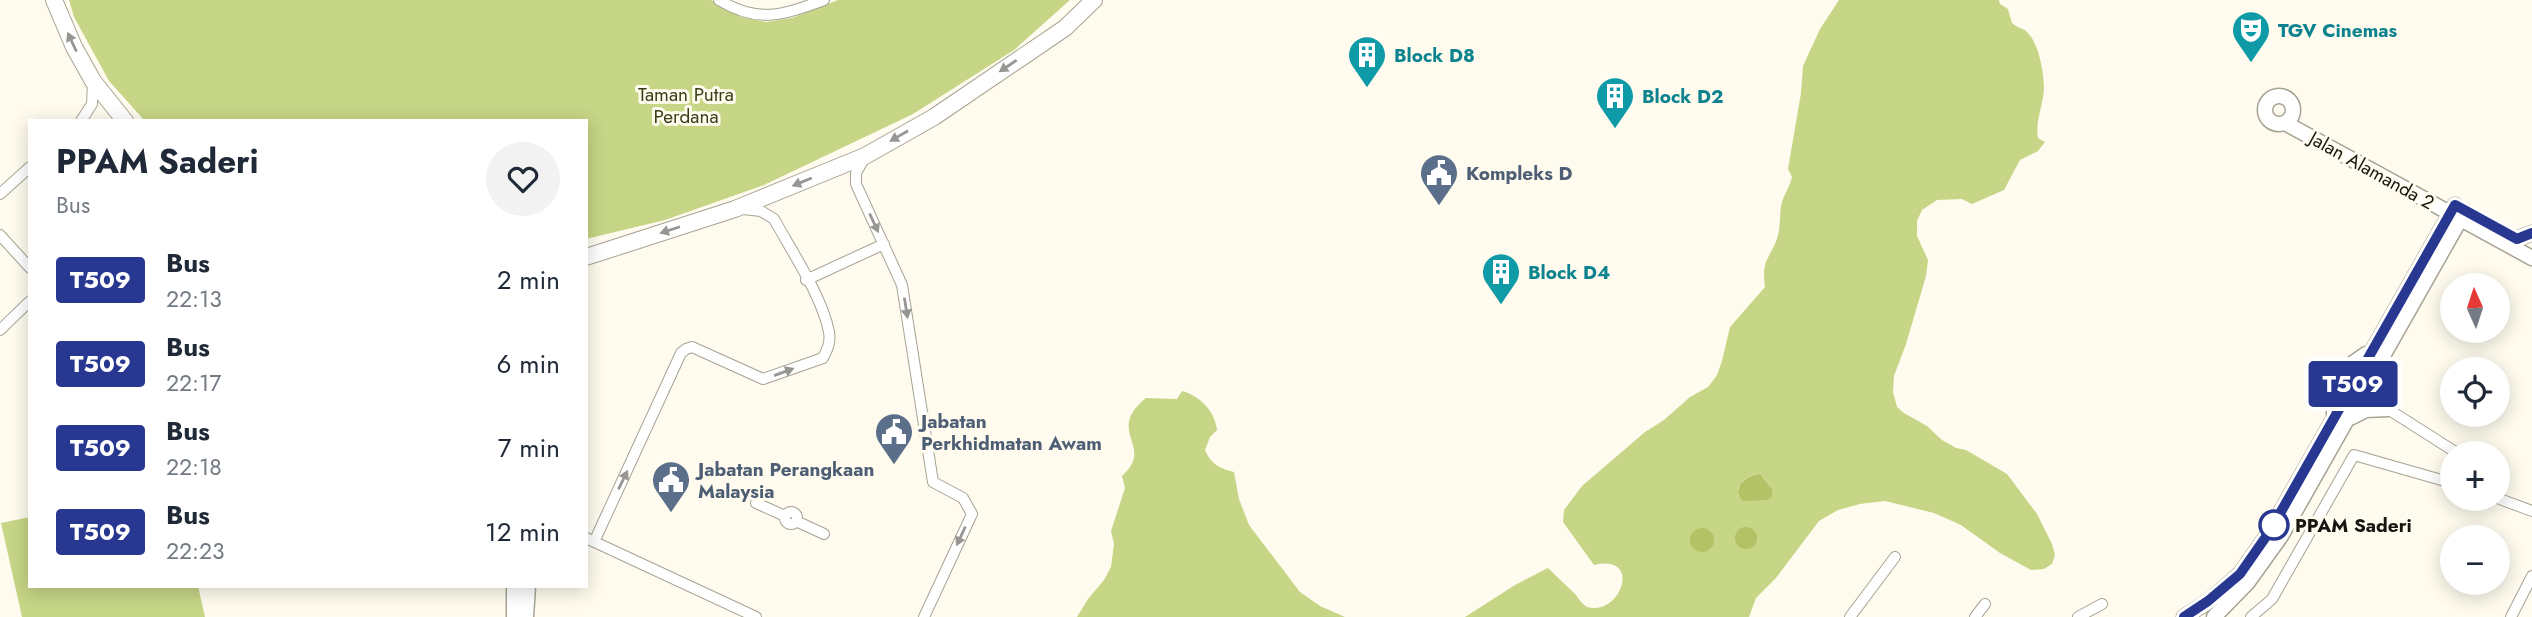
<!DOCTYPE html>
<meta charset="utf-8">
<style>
:root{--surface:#fff;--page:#f2f2f3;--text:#1f2937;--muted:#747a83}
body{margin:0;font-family:Jost,sans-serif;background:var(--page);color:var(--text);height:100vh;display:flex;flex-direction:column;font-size:26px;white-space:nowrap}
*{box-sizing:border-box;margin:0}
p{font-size:23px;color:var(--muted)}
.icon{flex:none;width:38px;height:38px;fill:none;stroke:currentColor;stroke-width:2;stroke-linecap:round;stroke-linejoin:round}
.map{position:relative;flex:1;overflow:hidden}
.side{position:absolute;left:28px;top:119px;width:560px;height:469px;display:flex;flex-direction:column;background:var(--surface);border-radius:0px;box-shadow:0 4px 18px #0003}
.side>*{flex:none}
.badge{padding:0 14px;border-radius:5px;font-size:24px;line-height:46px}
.needle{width:46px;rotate:357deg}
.tools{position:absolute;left:2440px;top:273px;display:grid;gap:14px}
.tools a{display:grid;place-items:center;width:70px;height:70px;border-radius:50%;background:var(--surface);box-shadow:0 4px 18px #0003;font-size:35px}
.map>.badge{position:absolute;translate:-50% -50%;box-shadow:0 0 0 4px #fff}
.round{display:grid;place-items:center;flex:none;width:74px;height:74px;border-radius:37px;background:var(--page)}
.head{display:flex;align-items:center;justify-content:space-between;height:119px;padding:0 28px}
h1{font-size:33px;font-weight:700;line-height:52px}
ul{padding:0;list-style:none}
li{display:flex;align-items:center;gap:21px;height:84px;padding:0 28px}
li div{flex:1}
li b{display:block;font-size:26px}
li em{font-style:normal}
li .badge{min-width:77px;font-weight:700;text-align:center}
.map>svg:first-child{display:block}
.green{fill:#c6d586;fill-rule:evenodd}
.forest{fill:#b2c264}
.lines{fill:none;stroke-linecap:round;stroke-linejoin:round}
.street-casing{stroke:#a6a393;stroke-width:12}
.secondary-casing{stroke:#a6a393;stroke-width:17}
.primary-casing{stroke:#a6a393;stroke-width:18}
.street{stroke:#fff;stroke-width:10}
.secondary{stroke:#fff;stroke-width:14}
.primary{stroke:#fff;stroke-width:16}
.oneway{fill:#979693}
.line-casing{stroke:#fff;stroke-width:16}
.line{stroke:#283890;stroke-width:10}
.stop-dot{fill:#fff;stroke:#283890;stroke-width:3.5}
.labels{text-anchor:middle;stroke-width:6;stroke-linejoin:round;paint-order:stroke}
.culture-label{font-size:19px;font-weight:bold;fill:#0d838f;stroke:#fffcef;text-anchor:start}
.park-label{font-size:19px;fill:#383f17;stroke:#fffcef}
.street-label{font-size:19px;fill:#171610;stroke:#fffcef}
.service-label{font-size:19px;font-weight:bold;fill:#4e5e75;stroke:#fffcef;text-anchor:start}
.stop-label{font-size:19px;font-weight:bold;fill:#171610;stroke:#fffcef;text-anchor:start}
</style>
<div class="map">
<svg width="2532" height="617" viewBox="0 0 2532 617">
<rect width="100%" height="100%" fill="#fffcef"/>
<path class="green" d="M 69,0 L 711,0 L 741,17 L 766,22 L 792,18 L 838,0 L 1070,0 L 1014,50 L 913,114 L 764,185 L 665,220 L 586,239 L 586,121 L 145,121 L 109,81 L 74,17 Z
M 1839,0 L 1999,0 L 2000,4 L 2008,9 L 2012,23 C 2016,27 2022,28 2026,31 C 2039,42 2044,73 2044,89 C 2043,106 2035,121 2038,138 L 2045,142 L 2038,151 L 2020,160 L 2004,190 L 1972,204 L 1962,199 L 1937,200 L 1922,210 L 1917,221 L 1917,236 L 1928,260 L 1926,276 L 1906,344 L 1894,376 L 1893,392 L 1897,407 L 1904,413 L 1927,426 L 1942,440 L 1956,448 L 1966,450 L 2007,474 L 2037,514 L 2052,544 L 2055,555 L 2052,564 L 2044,569 L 2031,570 L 2000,553 L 1961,525 L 1934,513 L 1885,501 L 1860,504 L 1838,510 L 1819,521 L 1776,578 L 1756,598 L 1749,617 L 1427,617 L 1465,617 L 1515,585 L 1548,568 C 1557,577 1567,586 1576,595 C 1579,599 1582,604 1587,607 C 1621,617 1643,553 1594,565 L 1563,522 L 1564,510 L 1582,486 L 1645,432 L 1664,420 L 1690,397 L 1708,387 L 1717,375 L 1722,361 L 1730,327 L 1765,287 C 1761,256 1771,260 1778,235 C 1781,224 1779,213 1782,202 C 1785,193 1790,186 1792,177 L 1788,169 L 1801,93 L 1803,66 L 1820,29 ZM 1760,474 L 1772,489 L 1767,500 L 1758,500 L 1738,489 C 1743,479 1749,475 1760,474 Z
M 1182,391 C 1200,396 1215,411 1217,430 L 1210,437 L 1205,450 C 1211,464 1219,468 1234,472 L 1239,499 L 1249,525 L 1300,592 L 1320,606 L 1345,617 L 1077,617 L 1088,599 L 1104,580 L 1111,567 L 1114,544 L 1111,531 L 1125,488 L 1122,476 C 1156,446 1104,432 1146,398 L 1177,399 Z
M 30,517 L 30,586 L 198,586 L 205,617 L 22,617 L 1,523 Z"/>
<path class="forest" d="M 1760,474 L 1772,489 L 1772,497 L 1767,500 L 1743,501 C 1731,488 1746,475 1760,474 Z
M1735 538a11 11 0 1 1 22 0a11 11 0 1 1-22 0Z
M1690 540a12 12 0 1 1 24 0a12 12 0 1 1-24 0Z"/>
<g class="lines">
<defs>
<path id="street" d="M 719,0 C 758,24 783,15 824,0
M 81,121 L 92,104 L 93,83
M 865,157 L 856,173 L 856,184 L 902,285 L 933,482 L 963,498 L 972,514 L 924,617
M 0,194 L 30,167
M 0,235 L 30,268
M 806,280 L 884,244
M 0,330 L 30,301
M 2358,390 L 2457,453
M 2497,498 L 2532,511
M 756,503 L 785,516
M785 518a6 6 0 1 1 12 0a6 6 0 1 1-12 0Z
M 796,521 L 824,534
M 586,538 L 756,617
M 594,542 L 681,353 L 686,349 L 692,347 L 763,379 L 823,358 C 827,350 831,342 829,332 C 822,296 792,252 774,219 L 761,211 L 743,209
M 1850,617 L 1895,557
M 1975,617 L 1985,604
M 2078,617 L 2102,604
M 2251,617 L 2272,599 L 2354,455 L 2452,483
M 2511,617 L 2532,576"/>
<path id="secondary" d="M2265 110a14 14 0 1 1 28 0a14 14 0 1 1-28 0Z
M 2285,123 L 2532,258
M 2517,239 L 2532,233
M 2320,367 L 2346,368 L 2366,354
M 2320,367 L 2334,391 L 2334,416
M 2350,418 L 2366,410 L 2388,409 L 2378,387 L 2380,367
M 514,617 L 514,586
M 526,617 L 528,586
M 2184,617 L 2209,601 L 2240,574 L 2270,531 L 2455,205
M 2214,617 L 2248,582 L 2281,536 L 2465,211"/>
<path id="primary" d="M 54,0 L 74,47 L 93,81 L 125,121
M 586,257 L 735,209 L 865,156 L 934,117 L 1065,28 L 1094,0"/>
</defs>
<use href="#street" class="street-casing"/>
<use href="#secondary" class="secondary-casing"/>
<use href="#primary" class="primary-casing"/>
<use href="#street" class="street"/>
<use href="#secondary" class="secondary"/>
<use href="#primary" class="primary"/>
</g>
<defs><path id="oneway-solid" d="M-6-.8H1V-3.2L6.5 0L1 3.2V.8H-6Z" transform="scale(1.75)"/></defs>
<g class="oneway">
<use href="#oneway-solid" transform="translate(72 42) rotate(-115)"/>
<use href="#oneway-solid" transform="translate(1008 66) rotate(146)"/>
<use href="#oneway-solid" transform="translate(899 136) rotate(150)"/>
<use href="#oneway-solid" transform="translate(802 182) rotate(158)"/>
<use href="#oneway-solid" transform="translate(874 223) rotate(65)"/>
<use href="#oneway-solid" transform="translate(670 230) rotate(162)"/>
<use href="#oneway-solid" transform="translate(906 308) rotate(81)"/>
<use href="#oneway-solid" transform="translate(784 372) rotate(-20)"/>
<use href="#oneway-solid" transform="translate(623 480) rotate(-64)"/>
<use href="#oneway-solid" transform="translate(961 536) rotate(115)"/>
</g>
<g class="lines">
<defs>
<path id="line" d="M 2184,617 L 2208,601 L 2240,574 L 2270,531 L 2455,205 L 2517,239 L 2532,233"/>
</defs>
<use href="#line" class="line-casing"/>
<use href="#line" class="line"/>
</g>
<defs>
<symbol id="theatre-pin" viewBox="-11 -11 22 30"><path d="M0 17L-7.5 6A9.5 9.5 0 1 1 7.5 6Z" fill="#0f9aa8" stroke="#fffcef"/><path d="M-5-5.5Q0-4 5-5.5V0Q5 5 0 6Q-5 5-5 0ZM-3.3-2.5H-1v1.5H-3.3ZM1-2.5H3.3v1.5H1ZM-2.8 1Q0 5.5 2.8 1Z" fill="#fff"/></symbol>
<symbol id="building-pin" viewBox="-11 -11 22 30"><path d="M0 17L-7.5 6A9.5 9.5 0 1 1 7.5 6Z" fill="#0f9aa8" stroke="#fffcef"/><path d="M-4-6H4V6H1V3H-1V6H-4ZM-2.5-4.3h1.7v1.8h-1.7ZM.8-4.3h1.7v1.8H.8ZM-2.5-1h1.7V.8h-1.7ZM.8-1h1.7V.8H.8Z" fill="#fff"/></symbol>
<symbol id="civic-pin" viewBox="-11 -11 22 30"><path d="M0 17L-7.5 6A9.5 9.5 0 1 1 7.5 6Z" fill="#5c6f8a" stroke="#fffcef"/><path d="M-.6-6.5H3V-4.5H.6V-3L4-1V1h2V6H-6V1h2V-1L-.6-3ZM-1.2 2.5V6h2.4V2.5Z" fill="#fff"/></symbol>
</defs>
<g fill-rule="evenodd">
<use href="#theatre-pin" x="2229" y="8" width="44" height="60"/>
<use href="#building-pin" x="1345" y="33" width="44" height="60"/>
<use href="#building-pin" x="1593" y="74" width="44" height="60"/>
<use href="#civic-pin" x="1417" y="151" width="44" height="60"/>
<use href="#building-pin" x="1479" y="250" width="44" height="60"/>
<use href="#civic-pin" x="872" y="410" width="44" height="60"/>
<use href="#civic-pin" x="649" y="458" width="44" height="60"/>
</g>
<circle class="stop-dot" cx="2274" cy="525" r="14"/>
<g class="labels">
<g class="culture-label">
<text x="2278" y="37">TGV Cinemas</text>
<text x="1394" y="62">Block D8</text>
<text x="1642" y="103">Block D2</text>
<text x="1528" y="279">Block D4</text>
</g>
<g class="park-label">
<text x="686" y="101">Taman Putra<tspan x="686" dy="22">Perdana</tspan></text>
</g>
<g class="street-label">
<text transform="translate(2372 170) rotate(29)" y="7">Jalan Alamanda 2</text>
</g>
<g class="service-label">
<text x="1466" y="180">Kompleks D</text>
<text x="921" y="428">Jabatan<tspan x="921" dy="22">Perkhidmatan Awam</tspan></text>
<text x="698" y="476">Jabatan Perangkaan<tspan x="698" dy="22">Malaysia</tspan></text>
</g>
<g class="stop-label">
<text x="2295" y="532">PPAM Saderi</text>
</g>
</g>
</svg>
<div class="tools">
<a><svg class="needle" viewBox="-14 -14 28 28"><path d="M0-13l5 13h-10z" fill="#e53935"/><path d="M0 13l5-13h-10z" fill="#747a83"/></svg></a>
<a><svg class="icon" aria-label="locate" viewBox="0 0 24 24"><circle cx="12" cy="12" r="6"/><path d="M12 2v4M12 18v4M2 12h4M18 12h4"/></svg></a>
<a>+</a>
<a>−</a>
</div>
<b class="badge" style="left:2353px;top:384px;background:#283890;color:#fff">T509</b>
<section class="side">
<div class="head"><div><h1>PPAM Saderi</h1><p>Bus</p></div><a class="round"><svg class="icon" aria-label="heart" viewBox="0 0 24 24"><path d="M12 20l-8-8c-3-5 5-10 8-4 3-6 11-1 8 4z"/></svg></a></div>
<ul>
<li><span class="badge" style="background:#283890;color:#fff">T509</span><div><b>Bus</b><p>22:13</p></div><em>2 min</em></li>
<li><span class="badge" style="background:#283890;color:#fff">T509</span><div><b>Bus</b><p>22:17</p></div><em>6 min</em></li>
<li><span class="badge" style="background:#283890;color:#fff">T509</span><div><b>Bus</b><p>22:18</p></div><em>7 min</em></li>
<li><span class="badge" style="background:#283890;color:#fff">T509</span><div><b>Bus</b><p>22:23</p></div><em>12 min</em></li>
</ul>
</section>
</div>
